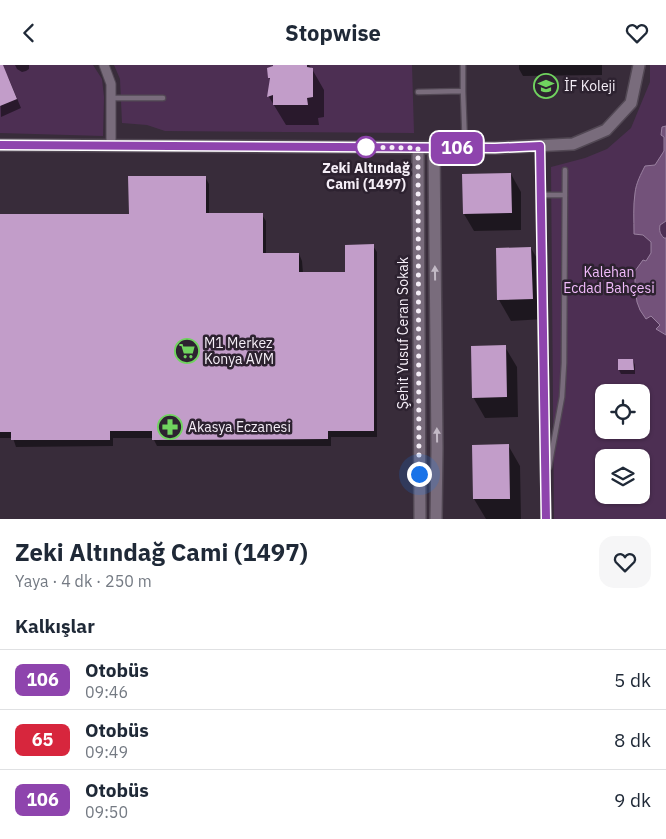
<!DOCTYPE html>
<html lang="tr">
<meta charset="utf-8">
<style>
:root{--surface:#fff;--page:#f6f6f7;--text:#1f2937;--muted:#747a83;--line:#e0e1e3}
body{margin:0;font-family:"IBM Plex Sans",sans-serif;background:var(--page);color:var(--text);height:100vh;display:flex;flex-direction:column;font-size:19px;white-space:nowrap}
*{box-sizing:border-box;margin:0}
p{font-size:16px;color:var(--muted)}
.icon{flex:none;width:28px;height:28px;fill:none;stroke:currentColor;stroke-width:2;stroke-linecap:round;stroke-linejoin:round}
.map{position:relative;height:454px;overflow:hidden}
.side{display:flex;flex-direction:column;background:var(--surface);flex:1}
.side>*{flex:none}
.badge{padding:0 10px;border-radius:8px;font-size:18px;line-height:32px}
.buttons{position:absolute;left:595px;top:319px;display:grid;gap:10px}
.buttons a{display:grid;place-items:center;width:55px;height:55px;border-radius:10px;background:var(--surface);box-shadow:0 1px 4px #0004;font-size:25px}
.you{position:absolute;width:25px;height:25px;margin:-12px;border:4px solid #fff;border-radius:50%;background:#1a73e8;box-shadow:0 0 0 8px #1a73e833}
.map>.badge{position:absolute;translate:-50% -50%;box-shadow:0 0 0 2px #fff}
h2{padding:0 15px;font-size:19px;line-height:45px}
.round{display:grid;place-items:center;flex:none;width:52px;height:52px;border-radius:15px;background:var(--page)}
.summary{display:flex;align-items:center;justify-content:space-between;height:85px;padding:0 15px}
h1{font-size:24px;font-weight:700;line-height:38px}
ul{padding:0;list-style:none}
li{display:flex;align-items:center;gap:15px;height:60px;padding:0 15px;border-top:1px solid var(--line)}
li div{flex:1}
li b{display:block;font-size:19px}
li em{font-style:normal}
li .badge{min-width:55px;font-weight:700;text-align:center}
header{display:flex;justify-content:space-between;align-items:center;height:65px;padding:0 15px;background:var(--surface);font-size:22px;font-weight:700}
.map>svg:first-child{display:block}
.green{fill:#4d2f53;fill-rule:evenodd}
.water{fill:#73527a;stroke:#9a81a0}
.shadow{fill:#0007}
.building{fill:#c29dc9}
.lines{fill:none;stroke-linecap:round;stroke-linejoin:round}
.service-casing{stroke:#524854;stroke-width:7}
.minor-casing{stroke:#524854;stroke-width:11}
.tertiary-casing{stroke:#524854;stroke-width:14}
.service{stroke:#796c7c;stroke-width:4.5}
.minor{stroke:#796c7c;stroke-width:9}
.tertiary{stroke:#796c7c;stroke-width:11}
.oneway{fill:#c3bac6}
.line-casing{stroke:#fff;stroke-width:11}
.line{stroke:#8e44ad;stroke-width:8}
.walk{stroke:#f5eef7;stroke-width:5;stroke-dasharray:0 9}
.stop-dot{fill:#fff;stroke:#8e44ad;stroke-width:2.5}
.labels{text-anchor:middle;stroke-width:5;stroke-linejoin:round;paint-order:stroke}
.poi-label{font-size:14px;fill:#f5eef7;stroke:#2d2230;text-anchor:start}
.stop-label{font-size:14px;font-weight:bold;fill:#f5eef7;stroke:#2d2230}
.park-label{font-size:14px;fill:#f2bcfc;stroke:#2d2230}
.street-label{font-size:14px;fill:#f5eef7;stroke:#2d2230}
</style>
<header><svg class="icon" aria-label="back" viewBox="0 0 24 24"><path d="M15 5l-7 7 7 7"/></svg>Stopwise<svg class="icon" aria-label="heart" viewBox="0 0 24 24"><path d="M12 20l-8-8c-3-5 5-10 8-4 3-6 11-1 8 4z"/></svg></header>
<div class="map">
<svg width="666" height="454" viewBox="0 0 666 454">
<rect width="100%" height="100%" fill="#382c3a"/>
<path class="green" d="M 0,0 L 93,0 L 102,14 L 104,32 L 103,71 L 0,68 Z
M 114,0 L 412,0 L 414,68 L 165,66 L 147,60 L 122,58 L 120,14 Z
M 650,0 L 666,0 L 666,454 L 554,454 L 551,102 L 585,93 L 607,84 L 631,63 L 650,17 ZM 604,328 L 641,328 L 641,365 L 604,365 ZM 604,392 L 641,392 L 641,430 L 604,430 Z"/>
<path class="water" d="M 666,61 L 666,156 L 660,160 C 659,166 660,169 664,173 L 666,173 L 666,270 L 656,264 L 660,260 L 651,251 L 646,254 L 640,245 L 637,237 L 635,222 L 635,206 L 643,195 L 646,196 L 651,188 L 651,177 L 643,170 L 634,169 C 634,155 633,141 635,128 C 636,118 641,109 645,101 L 655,100 L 664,86 L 664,72 L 661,70 L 662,62 Z"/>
<path class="shadow" d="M 15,0 L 29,0 L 29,4 L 26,6 L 22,7 L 17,4 Z
M 274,0 L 309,0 L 312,4 L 324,25 L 324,52 L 318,53 L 319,60 L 286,60 L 269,32 L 271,16 L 269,13 Z
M 519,0 L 602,0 L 602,10 L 523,11 L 519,4 Z
M 4,5 L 9,14 L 21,43 L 1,52 L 0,7 Z
M 511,109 L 521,127 L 521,165 L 474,166 L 464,149 Z
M 205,112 L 209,119 L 209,150 L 262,150 L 266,156 L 266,189 L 299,189 L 302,196 L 303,208 L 346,208 L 373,181 L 377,187 L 377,372 L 331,372 L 331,381 L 157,381 L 153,373 L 113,373 L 113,381 L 16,382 L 13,373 L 0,373 L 0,150 L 130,150 Z
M 531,183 L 543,204 L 544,254 L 511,256 L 499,235 L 497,184 Z
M 505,282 L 517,302 L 518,352 L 485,353 L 473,332 Z
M 633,295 L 635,300 L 635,309 L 621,309 L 619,305 Z
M 508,380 L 520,401 L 521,454 L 486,454 L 474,434 L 473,381 Z"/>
<path class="building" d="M 0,0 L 3,0 L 17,34 L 0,41 Z
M 273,0 L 307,0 L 307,2 L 313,3 L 313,32 L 307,33 L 308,40 L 273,40 L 273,30 L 267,32 L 270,13 L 268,13 L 267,3 L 273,1 Z
M 511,108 L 512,148 L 463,149 L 462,109 Z
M 128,111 L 206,111 L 206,148 L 263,148 L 263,188 L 299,188 L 299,207 L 345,207 L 345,180 L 374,179 L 374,366 L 328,366 L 328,374 L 152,375 L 152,366 L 110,366 L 110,375 L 11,375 L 11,367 L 0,367 L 0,149 L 129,149 Z
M 531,182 L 533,234 L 497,235 L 496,183 Z
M 506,280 L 507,332 L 472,333 L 471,281 Z
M 618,294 L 633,294 L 634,305 L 618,305 Z
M 509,379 L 510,434 L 473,434 L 472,380 Z"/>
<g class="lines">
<defs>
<path id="service" d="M 463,0 L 463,26
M 418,27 L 463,26 L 465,82
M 111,33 L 163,33
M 541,130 L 565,130
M 549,402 L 562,332 L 564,298 L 565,105"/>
<path id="minor" d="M 104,0 L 111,19 L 111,81
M 540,81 L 546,454"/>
<path id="tertiary" d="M 0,80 L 495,83 L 573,79 L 606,65 L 631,38 L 639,0
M 418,83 L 420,454
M 434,83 L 437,383 L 436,454"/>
</defs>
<use href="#service" class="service-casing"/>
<use href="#minor" class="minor-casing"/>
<use href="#tertiary" class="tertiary-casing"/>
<use href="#service" class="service"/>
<use href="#minor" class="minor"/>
<use href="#tertiary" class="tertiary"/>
</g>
<defs><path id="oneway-solid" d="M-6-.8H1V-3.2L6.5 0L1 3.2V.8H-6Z" transform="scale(1.25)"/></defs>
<g class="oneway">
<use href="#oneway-solid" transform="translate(435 208) rotate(-91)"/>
<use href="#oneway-solid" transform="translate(437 370) rotate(-91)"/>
</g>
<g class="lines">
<defs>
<path id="line" d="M 0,80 L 495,83 L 540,81 L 546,454"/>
</defs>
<use href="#line" class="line-casing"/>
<use href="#line" class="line"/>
<path class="walk" d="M 366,82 L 361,82 L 418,83 L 419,409"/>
</g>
<defs>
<symbol id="school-ring" viewBox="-11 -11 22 22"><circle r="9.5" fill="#2d2230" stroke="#70d35f" stroke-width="1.5"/><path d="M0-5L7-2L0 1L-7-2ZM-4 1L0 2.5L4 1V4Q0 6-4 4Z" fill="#70d35f"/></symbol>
<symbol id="supermarket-ring" viewBox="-11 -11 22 22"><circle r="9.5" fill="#2d2230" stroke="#70d35f" stroke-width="1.5"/><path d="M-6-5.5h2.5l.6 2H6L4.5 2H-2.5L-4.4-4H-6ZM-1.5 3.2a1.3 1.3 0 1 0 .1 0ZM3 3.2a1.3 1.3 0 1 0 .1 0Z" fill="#70d35f"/></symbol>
<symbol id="pharmacy-ring" viewBox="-11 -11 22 22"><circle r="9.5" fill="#2d2230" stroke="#70d35f" stroke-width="1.5"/><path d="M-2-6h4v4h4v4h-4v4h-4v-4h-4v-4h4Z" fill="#70d35f"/></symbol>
</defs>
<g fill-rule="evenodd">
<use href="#school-ring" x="532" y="7" width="28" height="28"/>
<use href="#supermarket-ring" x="173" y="272" width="28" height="28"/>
<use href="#pharmacy-ring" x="156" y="348" width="28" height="28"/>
</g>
<circle class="stop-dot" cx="366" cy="82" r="10"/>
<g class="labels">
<g class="poi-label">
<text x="564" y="26">İF Koleji</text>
<text x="204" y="283">M1 Merkez<tspan x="204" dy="16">Konya AVM</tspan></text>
<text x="188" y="367">Akasya Eczanesi</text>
</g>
<g class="stop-label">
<text x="366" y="108">Zeki Altındağ<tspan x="366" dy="16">Cami (1497)</tspan></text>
</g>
<g class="park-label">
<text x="609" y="212">Kalehan<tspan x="609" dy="16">Ecdad Bahçesi</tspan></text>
</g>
<g class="street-label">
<text transform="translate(403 268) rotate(-90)" y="5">Şehit Yusuf Ceran Sokak</text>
</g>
</g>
</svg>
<div class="buttons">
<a><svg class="icon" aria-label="locate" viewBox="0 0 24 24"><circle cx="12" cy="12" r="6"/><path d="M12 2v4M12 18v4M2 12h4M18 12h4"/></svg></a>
<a><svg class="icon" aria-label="layers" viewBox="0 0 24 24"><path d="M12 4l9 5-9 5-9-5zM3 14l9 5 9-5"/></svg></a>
</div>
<div class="you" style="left:419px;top:409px"></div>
<b class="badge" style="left:457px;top:83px;background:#8e44ad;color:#fff">106</b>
</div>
<section class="side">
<div class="summary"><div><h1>Zeki Altındağ Cami (1497)</h1><p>Yaya · 4 dk · 250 m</p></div><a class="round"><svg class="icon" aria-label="heart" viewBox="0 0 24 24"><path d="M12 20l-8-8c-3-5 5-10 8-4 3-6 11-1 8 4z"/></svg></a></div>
<h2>Kalkışlar</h2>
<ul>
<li><span class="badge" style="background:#8e44ad;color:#fff">106</span><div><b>Otobüs</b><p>09:46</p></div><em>5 dk</em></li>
<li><span class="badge" style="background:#d7263d;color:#fff">65</span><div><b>Otobüs</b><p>09:49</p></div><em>8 dk</em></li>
<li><span class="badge" style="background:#8e44ad;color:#fff">106</span><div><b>Otobüs</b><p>09:50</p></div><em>9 dk</em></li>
</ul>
</section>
